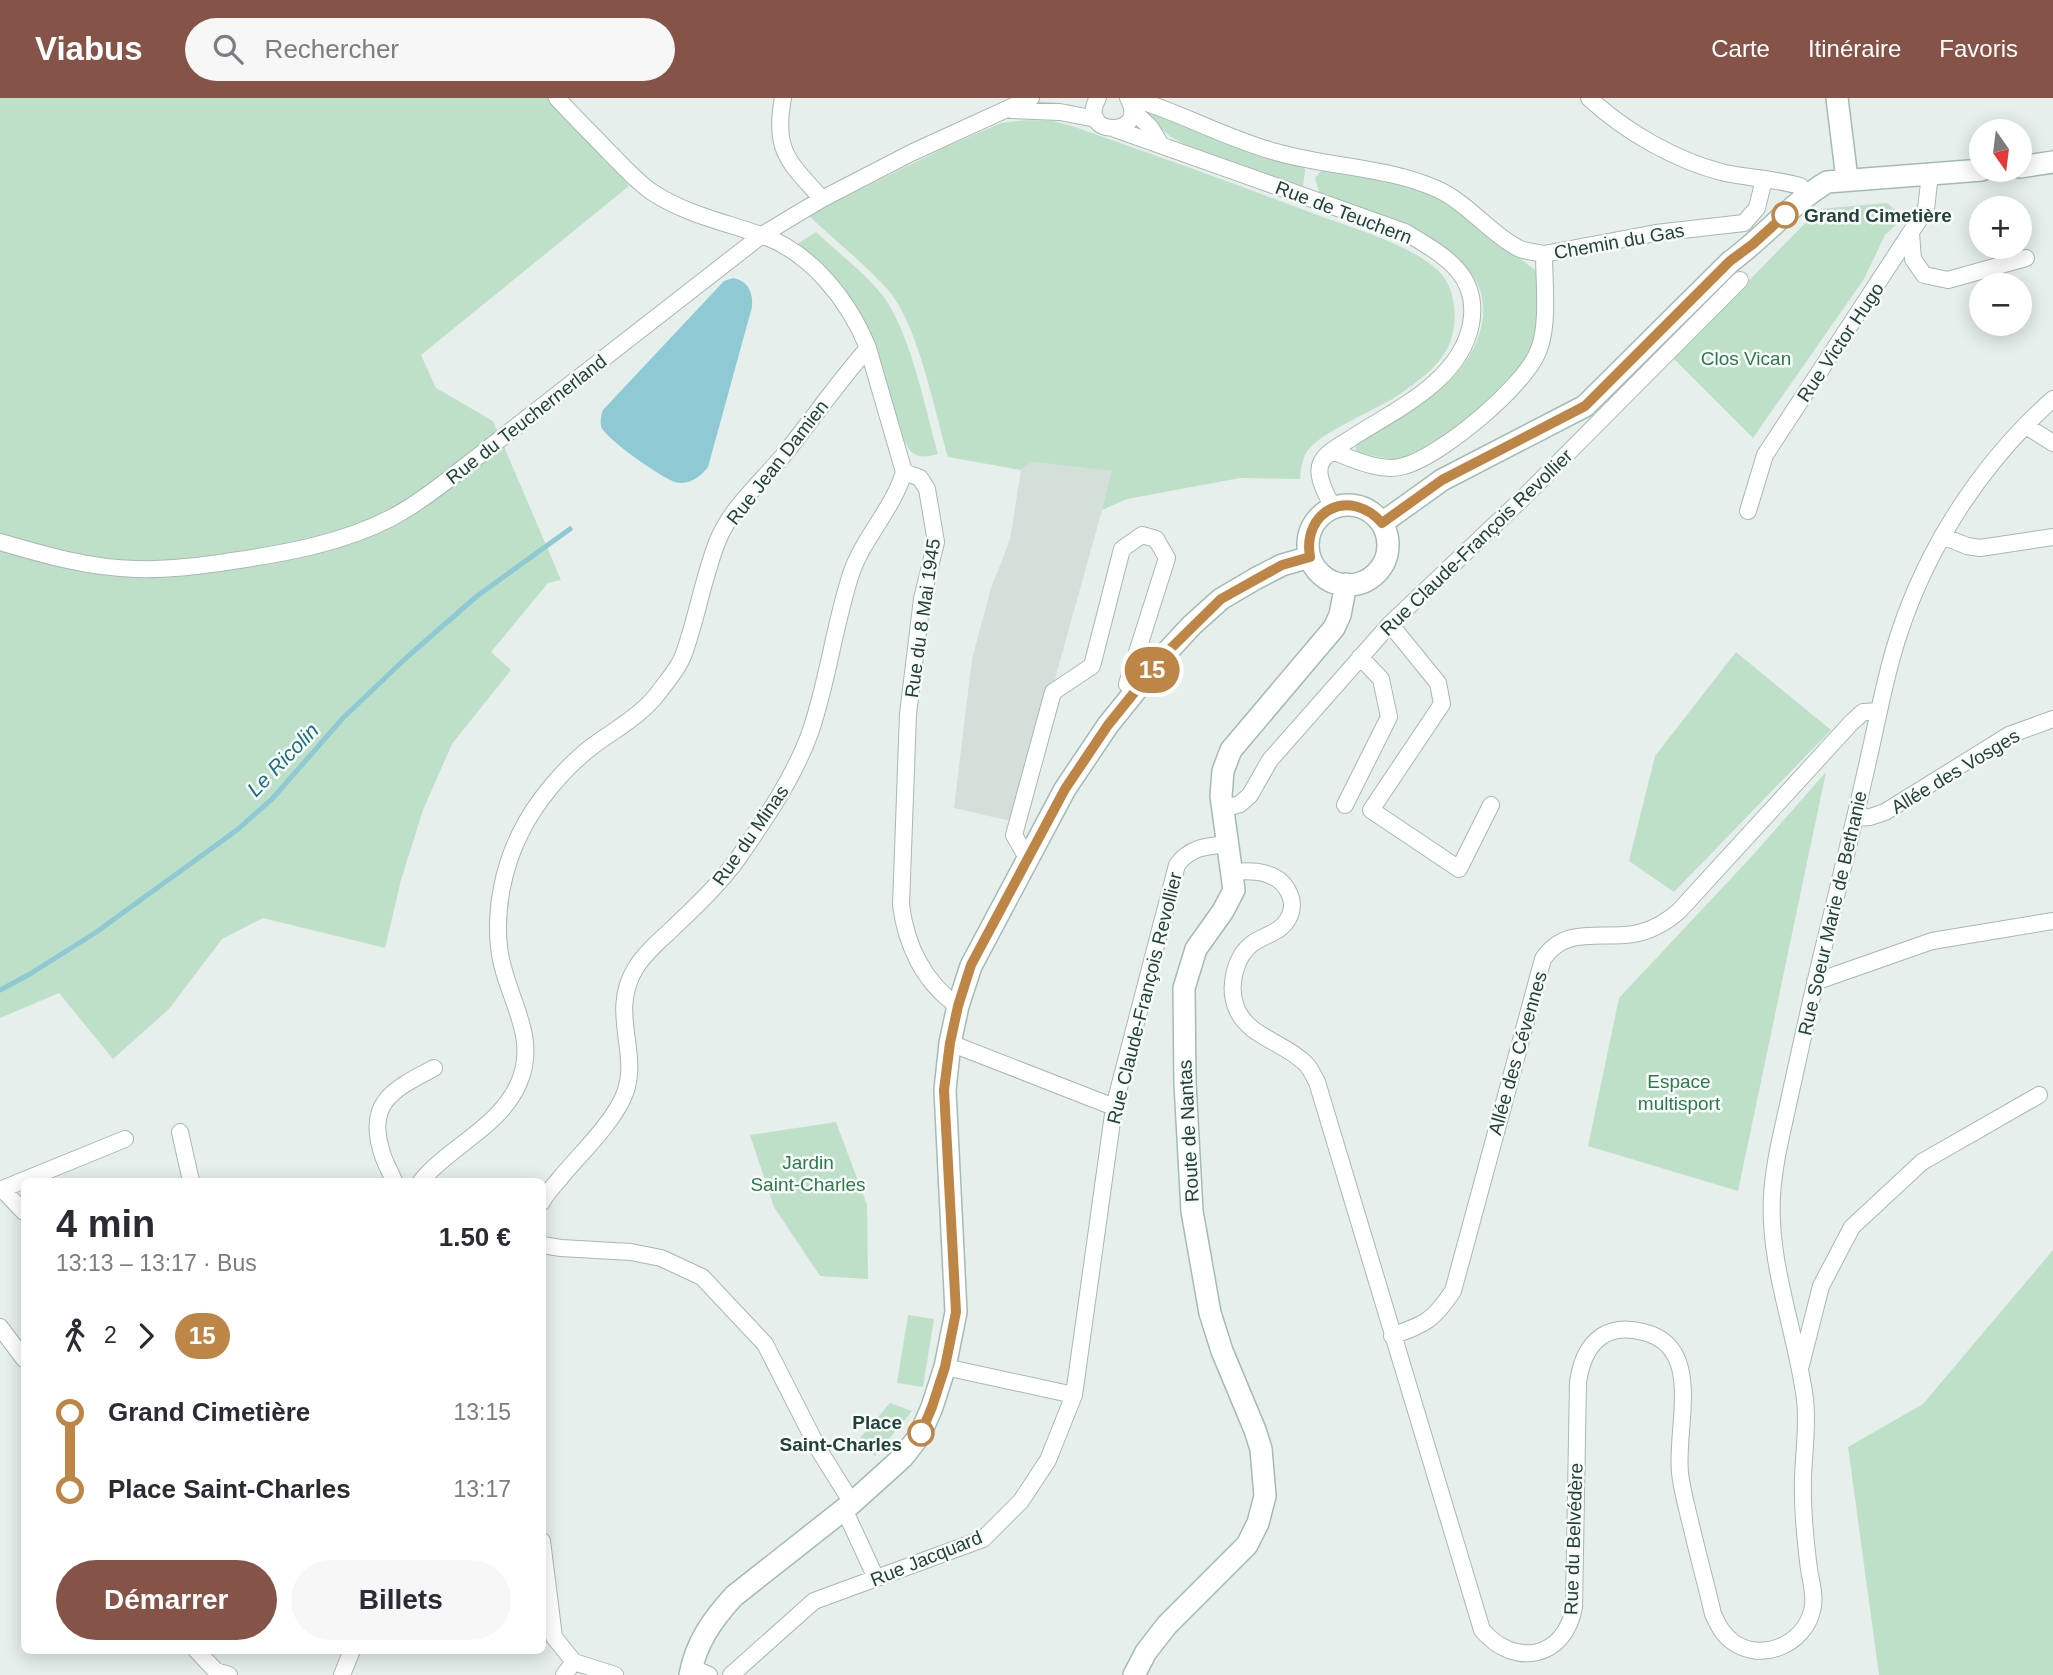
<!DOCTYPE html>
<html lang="fr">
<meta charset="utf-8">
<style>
:root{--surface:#fff;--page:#f7f7f7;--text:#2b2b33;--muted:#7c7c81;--accent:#855347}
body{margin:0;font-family:Helvetica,sans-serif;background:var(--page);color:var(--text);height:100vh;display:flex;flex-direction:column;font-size:26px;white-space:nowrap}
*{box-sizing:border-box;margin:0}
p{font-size:23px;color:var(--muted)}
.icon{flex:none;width:38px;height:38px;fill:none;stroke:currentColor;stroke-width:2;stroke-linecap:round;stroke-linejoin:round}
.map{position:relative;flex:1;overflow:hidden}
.drawer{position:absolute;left:21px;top:1080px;width:525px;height:476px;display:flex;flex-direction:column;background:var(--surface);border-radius:10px;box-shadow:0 4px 18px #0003}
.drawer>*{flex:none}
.badge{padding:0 14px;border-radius:23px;font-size:24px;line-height:46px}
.needle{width:46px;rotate:166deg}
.tools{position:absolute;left:1969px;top:21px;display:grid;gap:14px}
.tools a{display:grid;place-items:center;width:63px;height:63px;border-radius:50%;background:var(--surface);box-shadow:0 4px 18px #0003;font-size:35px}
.map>.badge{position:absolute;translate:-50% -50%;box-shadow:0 0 0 4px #fff}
.legs{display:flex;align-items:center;gap:10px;height:77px;padding:0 35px;font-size:23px}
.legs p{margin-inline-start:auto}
.overview{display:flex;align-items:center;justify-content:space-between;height:119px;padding:0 35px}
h1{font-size:38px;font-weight:700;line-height:52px}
.primary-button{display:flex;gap:14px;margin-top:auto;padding:14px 35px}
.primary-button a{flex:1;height:80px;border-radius:42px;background:var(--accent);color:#fff;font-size:28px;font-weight:700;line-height:80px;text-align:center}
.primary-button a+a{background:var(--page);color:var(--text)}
ul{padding:0 35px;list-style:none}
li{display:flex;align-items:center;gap:24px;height:77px;font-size:26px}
li i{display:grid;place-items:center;width:10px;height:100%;margin:0 9px;background:currentColor}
li i::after{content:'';width:18px;height:18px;margin:-9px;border:5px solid;border-radius:50%;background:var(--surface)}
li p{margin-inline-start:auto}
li:first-child i{background:linear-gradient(#0000 50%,currentColor 0)}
li:last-child i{background:linear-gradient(currentColor 50%,#0000 0)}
header{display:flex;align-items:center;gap:42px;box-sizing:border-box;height:98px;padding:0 35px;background:var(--accent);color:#fff}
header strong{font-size:33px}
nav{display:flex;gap:38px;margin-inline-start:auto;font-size:24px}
.search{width:490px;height:63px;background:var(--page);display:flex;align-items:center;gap:18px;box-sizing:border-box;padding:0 24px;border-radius:38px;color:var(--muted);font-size:26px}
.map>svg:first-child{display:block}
.built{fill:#d4dfda}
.green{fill:#bfe0c8}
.water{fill:#8ec9d4}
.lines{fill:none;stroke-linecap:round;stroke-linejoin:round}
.stream{stroke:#8ec9d4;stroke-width:5}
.street-casing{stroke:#a8b8b2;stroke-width:18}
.secondary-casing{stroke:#a4bbb3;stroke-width:24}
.street{stroke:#fff;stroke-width:16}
.secondary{stroke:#fff;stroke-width:21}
.line-1-casing{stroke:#fff;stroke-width:16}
.line-1{stroke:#be8646;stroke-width:10}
.stop-1-dot{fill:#fff;stroke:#be8646;stroke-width:3.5}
.labels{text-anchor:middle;stroke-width:5;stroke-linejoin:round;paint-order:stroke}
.street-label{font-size:19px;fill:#24423a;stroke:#f7fbf9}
.stop-label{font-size:19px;font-weight:bold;fill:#24423a;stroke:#f7fbf9;text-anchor:start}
.park-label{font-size:19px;fill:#2d7a4b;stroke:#f7fbf9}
.water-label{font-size:21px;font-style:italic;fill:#1c6f80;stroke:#f7fbf9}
</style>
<header>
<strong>Viabus</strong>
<div class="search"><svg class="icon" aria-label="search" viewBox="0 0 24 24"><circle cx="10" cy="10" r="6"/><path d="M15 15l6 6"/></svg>Rechercher</div>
<nav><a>Carte</a><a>Itinéraire</a><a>Favoris</a></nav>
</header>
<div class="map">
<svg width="2053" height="1577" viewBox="0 0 2053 1577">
<rect width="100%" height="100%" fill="#e6efeb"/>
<path class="built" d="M 1032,364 L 1113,373 L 1015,724 L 954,710 L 972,561 L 991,490 L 1010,442 L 1021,372 Z"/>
<path class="green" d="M 0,0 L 555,0 L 629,88 L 421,257 L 436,290 L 493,323 L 561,482 L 548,485 L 491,554 L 511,572 L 452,646 L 423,712 L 401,782 L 385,850 L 263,820 L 222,841 L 169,911 L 113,961 L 59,895 L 0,920 Z
M 1145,11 L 1261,58 L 1303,68 L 1305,72 L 1303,89 L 1186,47 L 1171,39 L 1145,17 Z
M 1028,22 L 1053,23 L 1075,29 C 1157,58 1239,87 1320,118 C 1353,130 1421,150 1443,178 C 1449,185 1453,198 1454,207 C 1459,253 1434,272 1400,296 C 1377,312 1326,331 1309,351 C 1302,358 1301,371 1300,381 L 1240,380 L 1127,401 L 1102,412 L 1112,373 L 1032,364 L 1021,372 L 948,359 C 935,314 918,226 888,192 C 864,165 834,142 808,117 L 946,49 L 1001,25 Z
M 1324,73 L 1382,82 L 1429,96 L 1466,118 L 1540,176 L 1538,238 L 1514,281 L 1459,332 L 1403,363 L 1357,355 L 1355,349 C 1364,339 1379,333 1390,325 C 1412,311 1435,297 1454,278 C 1469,263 1482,238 1483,217 C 1489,141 1368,125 1319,94 L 1315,80 L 1320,74 Z
M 1887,105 L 1904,119 L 1885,137 L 1864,181 L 1753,340 L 1673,260 L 1819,111 Z
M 816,134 C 837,154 866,176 883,198 C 911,236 925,310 938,356 C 927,359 916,361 909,351 C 894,328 890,294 882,268 C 866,213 838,183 797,146 Z
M 1736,554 L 1831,632 L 1674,794 L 1629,763 L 1655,658 Z
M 1826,674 L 1738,1093 L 1588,1048 L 1619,900 L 1753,757 Z
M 836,1024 L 867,1107 L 868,1181 L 820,1178 L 774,1109 L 750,1037 Z
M 2053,1152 L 2053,1577 L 1879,1577 L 1848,1349 L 1923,1306 Z
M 908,1217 L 934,1221 L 923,1289 L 897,1285 Z
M 890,1305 L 912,1313 L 875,1358 L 860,1340 Z"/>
<path class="water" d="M 733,180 C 748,183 753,194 752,209 L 708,369 C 700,379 689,388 675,384 C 662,380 604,340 601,328 C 600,322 601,317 603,312 L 724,183 Z"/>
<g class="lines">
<path class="stream" d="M 0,892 L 30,876 L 95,835 L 237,732 L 272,701 L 343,620 L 406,560 L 477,498 L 570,431"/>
<defs>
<path id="street" d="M 783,0 C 773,53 789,64 822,101
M 1098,0 C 1075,40 1151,40 1128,0
M 1132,0 C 1182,15 1227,41 1276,54 C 1327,69 1388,69 1437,91 C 1468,105 1488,134 1518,150 C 1526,154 1536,154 1544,156
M 1589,0 C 1626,34 1676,63 1725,75 C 1750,80 1775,81 1800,88 L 1808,96
M 1011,12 L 1060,14 L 1096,21
M 1132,12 L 1150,29 L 1161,47
M 1115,31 L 1405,134 C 1443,157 1480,176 1471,226 C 1460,284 1394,312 1350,341 C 1341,347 1326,354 1321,365 C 1315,378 1327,397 1333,410
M 1911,135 L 1913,161 L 1924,177 L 1948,182 L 2026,160
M 2026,328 L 2053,345
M 1332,353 C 1353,361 1381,375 1404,368 C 1441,358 1527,287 1539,251 C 1549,225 1544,184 1544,156 L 1656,135 L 1744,125 L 1757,110 L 1764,81
M 904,374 L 920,380 L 927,391 L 936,444 L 922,501 L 908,616 L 901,807 C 906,847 924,885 958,908
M 1748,413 L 1765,357 L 1926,111 L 1930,76
M 1942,438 L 1967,448 L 1980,450 L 2053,439
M 0,444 C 44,457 90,470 136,471 C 168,472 201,468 232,463 C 287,455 342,445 391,420 C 410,410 428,397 445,384 L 762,137 L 822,101 L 911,55 L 1031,0
M 1390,526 L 1438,585 L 1442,606 L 1371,712 L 1459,771 L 1491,707
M 1345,707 L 1389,619 L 1381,581 L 1360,559
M 1223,711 L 1240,706 L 1250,697 L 1270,662 L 1390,526 L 1522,401 L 1740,182
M 1855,720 L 1870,719 L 1885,714 L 2009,637 L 2053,621
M 1027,760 L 1014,737 L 1053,594 L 1092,568 L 1122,451 L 1142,437 L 1156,441 L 1167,460 L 1127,586 L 1136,592
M 1233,774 C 1254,772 1279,773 1289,795 C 1293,803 1293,813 1288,821 C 1281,834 1265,837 1253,845 C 1235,858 1228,888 1236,909 C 1247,939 1285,944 1306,966 C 1311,971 1314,979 1317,984 L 1482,1532 C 1514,1570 1565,1561 1574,1509 L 1578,1284 C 1581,1266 1586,1249 1602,1238 C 1615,1230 1628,1230 1643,1234 C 1705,1248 1675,1329 1680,1375 C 1682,1393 1687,1410 1691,1427 C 1698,1457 1706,1486 1713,1516 C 1718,1527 1723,1537 1733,1544 C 1762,1565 1804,1546 1812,1513 C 1816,1500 1811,1484 1809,1471 C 1805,1440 1802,1410 1803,1379 C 1804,1353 1808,1327 1805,1301 C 1796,1233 1768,1166 1772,1098 C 1774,1062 1784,1027 1791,993 C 1804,935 1816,877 1831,820 C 1844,764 1858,709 1870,654 C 1879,615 1886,574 1899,536 C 1928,447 1983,363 2053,301
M 1815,884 L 1932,843 L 2053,823
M 950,945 L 1114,1009
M 180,1034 L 191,1083
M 394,1083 C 391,1075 386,1067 383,1058 C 365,1005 392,992 434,970
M 421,1083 C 450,1048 498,1030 518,987 C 541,937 504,898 499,849 C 495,812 503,770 520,736 C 535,704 566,668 594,647 C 616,631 643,616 659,594 C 667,583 678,571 683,558 C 697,521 703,479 718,442 C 732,408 764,382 786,354 C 814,319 839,283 868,250
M 2,1091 L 24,1114
M 0,1092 L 125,1041
M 542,1104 C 546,1095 555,1087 561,1079 C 581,1055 614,1024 625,995 C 640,954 609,915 635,871 C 644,856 658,844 671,832 C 695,809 720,786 739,759 C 766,720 794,679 810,635 C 828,583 834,528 851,476 C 863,440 893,411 904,374 L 868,250 C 849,203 811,154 761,137 C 724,124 685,116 652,94 C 636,83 623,68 609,54 C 592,36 574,19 557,0
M 542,1147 L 561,1150 L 631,1154 L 661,1160 L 702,1179 L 765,1246 L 819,1352 L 852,1405
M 0,1229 L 24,1261
M 1392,1238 C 1425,1226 1433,1223 1453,1193 L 1543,861 C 1563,831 1593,839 1624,837 C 1646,836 1663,827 1679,813 L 1851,625 L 1863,614 L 1879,613
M 1801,1267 L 1821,1188 L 1852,1129 L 1922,1064 L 2039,997
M 945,1269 L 1074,1297
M 844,1411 L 876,1480
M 542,1443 L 554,1539 L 574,1564
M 196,1552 L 216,1573 L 229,1577
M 691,1569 L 709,1577
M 342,1577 L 352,1552
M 564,1577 L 574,1564 L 615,1577
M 731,1577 L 814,1503 L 983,1441 L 1021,1403 L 1048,1362 L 1074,1297 L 1114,1009 L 1177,767 C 1190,749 1207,748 1228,746"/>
<path id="secondary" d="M 1837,0 L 1847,81
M 2020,69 L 2053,64
M1308 447a40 40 0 1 1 80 0a40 40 0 1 1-80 0Z
M 1382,425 L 1442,382 L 1585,308 L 1730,164 C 1764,139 1791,106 1827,84 L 1982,72
M 690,1577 C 696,1545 712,1522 734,1498 L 852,1405 L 903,1359 L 920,1337 L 932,1309 L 945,1269 L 956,1214 L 945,992 L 950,945 L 958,908 L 971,868 L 1065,691 L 1108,627 L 1167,554 L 1192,527 L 1221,501 L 1255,481 L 1282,467 L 1310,459
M 1134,1577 L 1146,1554 L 1167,1527 L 1247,1447 L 1258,1425 L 1265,1398 L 1261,1351 L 1255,1332 L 1222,1253 L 1210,1215 L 1192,1113 L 1185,985 L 1184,890 L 1196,851 L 1223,813 L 1234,792 L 1221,698 L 1223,673 L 1231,652 L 1334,530 L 1340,517 L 1346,486"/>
</defs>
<use href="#street" class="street-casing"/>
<use href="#secondary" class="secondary-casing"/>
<use href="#street" class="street"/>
<use href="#secondary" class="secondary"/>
</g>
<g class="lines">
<defs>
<path id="line-1" d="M 921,1335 L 932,1309 L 945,1269 L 956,1214 L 944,992 L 950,945 L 958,908 L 971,867 L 1065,691 L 1108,627 L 1167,554 L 1221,501 L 1282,467 L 1310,459 C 1302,412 1350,389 1382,425 L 1442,382 L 1585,308 L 1730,163 L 1753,146 L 1785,117"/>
</defs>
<use href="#line-1" class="line-1-casing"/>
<use href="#line-1" class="line-1"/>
</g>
<g class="stop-1-dot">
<circle cx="1785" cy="117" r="12"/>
<circle cx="921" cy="1335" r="12"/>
</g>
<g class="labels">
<g class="street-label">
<text transform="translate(1344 114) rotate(21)" y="7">Rue de Teuchern</text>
<text transform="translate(1619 143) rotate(-10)" y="7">Chemin du Gas</text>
<text transform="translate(1840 244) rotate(-56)" y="7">Rue Victor Hugo</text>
<text transform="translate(526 321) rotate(-38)" y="7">Rue du Teuchernerland</text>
<text transform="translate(777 364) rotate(-52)" y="7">Rue Jean Damien</text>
<text transform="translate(1476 444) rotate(-44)" y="7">Rue Claude-François Revollier</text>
<text transform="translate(922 520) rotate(-82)" y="7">Rue du 8 Mai 1945</text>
<text transform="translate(1955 673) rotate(-31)" y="7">Allée des Vosges</text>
<text transform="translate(750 737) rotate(-55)" y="7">Rue du Minas</text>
<text transform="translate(1832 815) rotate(-77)" y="7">Rue Soeur Marie de Bethanie</text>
<text transform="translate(1144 900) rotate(-76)" y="7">Rue Claude-François Revollier</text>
<text transform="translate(1517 955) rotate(-74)" y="7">Allée des Cévennes</text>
<text transform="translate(1188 1033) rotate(-93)" y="7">Route de Nantas</text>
<text transform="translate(1573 1441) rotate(-88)" y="7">Rue du Belvédère</text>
<text transform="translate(926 1460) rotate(-22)" y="7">Rue Jacquard</text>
</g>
<g class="stop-label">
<text x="1804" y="124">Grand Cimetière</text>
<text x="902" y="1331" text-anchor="end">Place<tspan x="902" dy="22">Saint-Charles</tspan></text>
</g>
<g class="park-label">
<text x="1746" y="267">Clos Vican</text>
<text x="1679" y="990">Espace<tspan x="1679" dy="22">multisport</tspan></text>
<text x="808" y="1071">Jardin<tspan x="808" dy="22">Saint-Charles</tspan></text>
</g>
<g class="water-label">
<text transform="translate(283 662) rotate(-46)" y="7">Le Ricolin</text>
</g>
</g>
</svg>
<div class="tools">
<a><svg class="needle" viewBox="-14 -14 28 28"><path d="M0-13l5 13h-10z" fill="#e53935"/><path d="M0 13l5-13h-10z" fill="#7c7c81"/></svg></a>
<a>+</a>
<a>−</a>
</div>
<b class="badge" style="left:1152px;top:572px;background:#be8646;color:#fff">15</b>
<section class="drawer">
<div class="overview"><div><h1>4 min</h1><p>13:13 – 13:17 · Bus</p></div><b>1.50 €</b></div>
<div class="legs"><svg class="icon" aria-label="walk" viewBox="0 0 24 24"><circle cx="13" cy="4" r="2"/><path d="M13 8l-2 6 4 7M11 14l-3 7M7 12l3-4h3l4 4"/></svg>2<svg class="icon" aria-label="forward" viewBox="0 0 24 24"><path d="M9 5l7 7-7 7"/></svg><b class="badge" style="background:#be8646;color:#fff">15</b></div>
<ul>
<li><i style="color:#be8646"></i><b>Grand Cimetière</b><p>13:15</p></li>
<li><i style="color:#be8646"></i><b>Place Saint-Charles</b><p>13:17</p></li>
</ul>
<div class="primary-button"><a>Démarrer</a><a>Billets</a></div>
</section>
</div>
